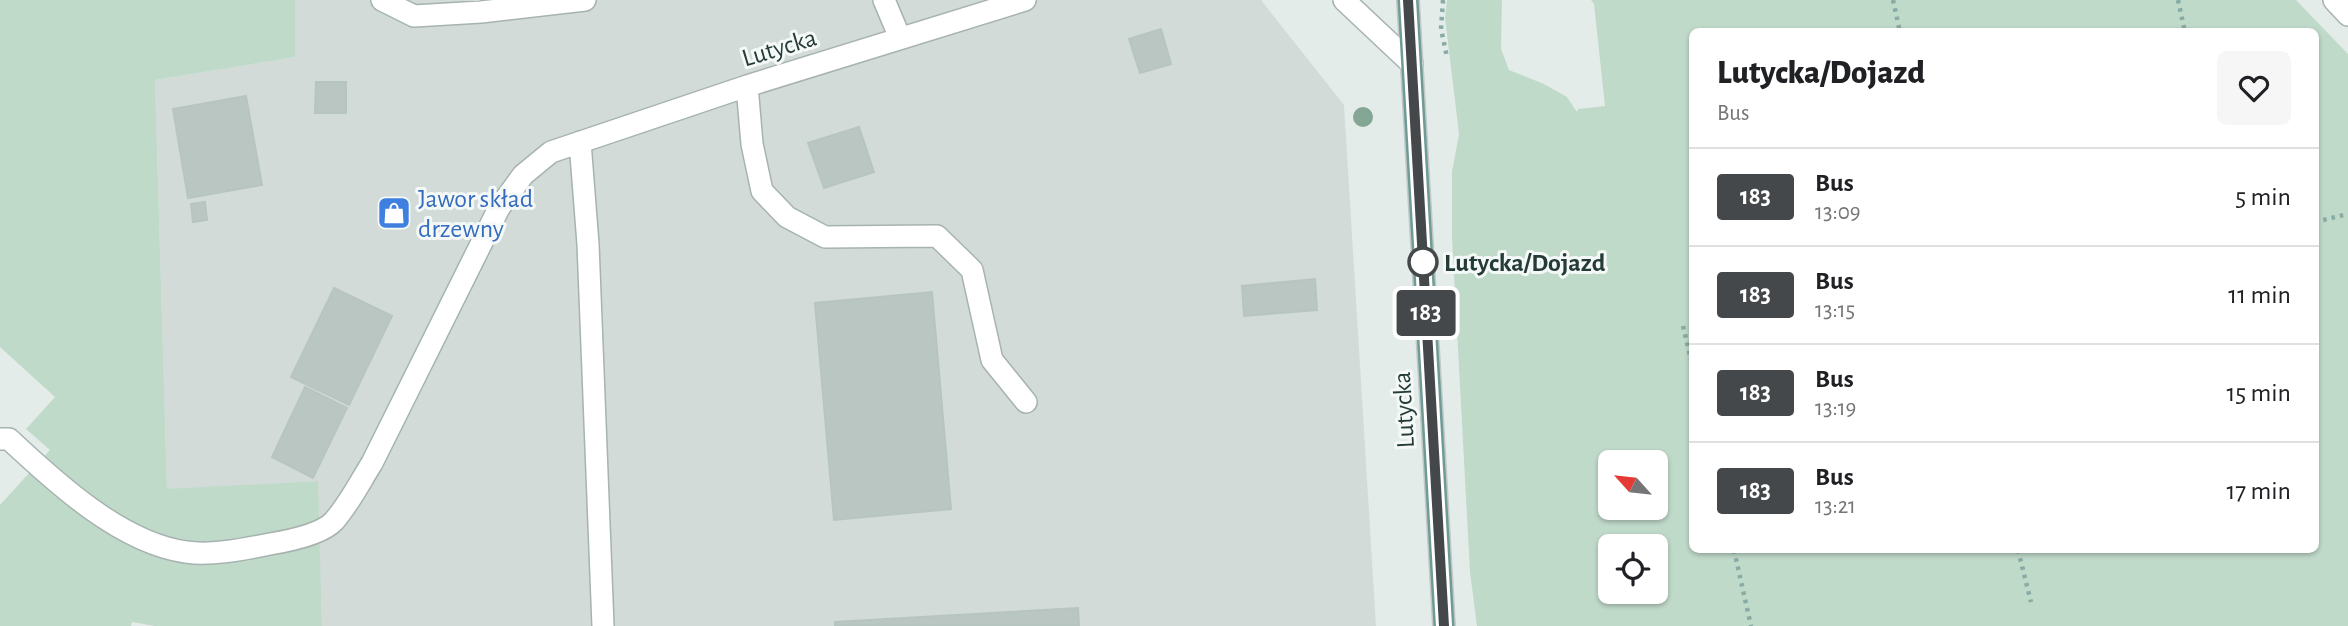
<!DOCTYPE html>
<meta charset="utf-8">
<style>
:root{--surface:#fff;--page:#f6f6f6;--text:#202124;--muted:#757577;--line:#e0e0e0}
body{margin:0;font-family:"Alegreya Sans",sans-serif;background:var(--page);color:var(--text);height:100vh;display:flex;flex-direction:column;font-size:26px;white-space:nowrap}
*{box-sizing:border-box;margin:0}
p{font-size:23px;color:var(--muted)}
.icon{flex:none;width:38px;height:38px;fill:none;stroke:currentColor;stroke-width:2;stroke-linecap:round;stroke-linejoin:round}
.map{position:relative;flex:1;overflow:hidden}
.details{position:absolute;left:1689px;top:28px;width:630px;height:525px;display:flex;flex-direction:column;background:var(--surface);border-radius:10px;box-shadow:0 2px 5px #0004}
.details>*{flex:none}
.badge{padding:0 14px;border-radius:5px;font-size:24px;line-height:46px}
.needle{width:46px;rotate:297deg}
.tools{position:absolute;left:1598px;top:450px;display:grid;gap:14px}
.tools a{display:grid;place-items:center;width:70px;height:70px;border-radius:10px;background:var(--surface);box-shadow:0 2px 5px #0004;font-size:35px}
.map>.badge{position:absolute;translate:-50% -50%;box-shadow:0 0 0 4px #fff}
.round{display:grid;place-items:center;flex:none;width:74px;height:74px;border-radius:10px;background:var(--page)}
.overview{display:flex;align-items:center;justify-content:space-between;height:119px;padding:0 28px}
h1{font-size:33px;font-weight:800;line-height:52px}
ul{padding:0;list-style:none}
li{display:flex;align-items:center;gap:21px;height:98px;padding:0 28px;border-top:2px solid var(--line)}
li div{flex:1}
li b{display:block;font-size:26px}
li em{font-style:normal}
li .badge{min-width:77px;font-weight:700;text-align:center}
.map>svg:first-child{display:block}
.built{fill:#d2dbd8}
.green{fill:#c0daca;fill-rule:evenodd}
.building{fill:#bac6c2;stroke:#b7c5c0;stroke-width:2}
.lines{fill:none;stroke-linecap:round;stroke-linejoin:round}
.minor-casing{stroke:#a7b3b0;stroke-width:24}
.major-casing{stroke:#c2c8c7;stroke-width:24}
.path{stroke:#88aba4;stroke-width:4.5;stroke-dasharray:3.5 5;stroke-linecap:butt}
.minor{stroke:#fff;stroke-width:21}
.major{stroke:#6e9c95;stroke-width:21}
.tree{fill:#83a695}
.line-casing{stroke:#fff;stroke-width:16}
.line{stroke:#45484a;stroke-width:10}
.stop-dot{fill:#fff;stroke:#45484a;stroke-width:3.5}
.labels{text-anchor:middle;stroke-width:6;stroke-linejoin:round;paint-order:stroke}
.street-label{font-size:26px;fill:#253b38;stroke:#f4f9f7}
.shop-label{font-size:26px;fill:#366cbe;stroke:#f4f9f7;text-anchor:start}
.stop-label{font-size:26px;font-weight:bold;fill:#253b38;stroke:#f4f9f7;text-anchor:start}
</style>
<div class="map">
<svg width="2348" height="626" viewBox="0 0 2348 626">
<rect width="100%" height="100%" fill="#e4ece9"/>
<path class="built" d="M 295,0 L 1261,0 L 1344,105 L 1376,626 L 322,626 L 317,481 L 167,490 L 155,80 L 295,57 Z"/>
<path class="green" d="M 0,0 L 295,0 L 295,57 L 155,80 L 167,489 L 318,481 L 322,626 L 155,626 L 132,622 L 131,626 L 0,626 L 0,505 L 50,450 L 26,429 L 55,397 L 0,347 Z
M 1447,0 L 1502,0 L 1501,49 L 1509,70 L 1544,84 L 1567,97 L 1577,112 L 1578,109 L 1605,106 L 1594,4 L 1591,0 L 2296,0 L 2348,54 L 2348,626 L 1477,626 L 1470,572 L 1452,237 L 1452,172 L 1459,134 L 1445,18 ZM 1692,32 L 2315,32 L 2315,550 L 1692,550 ZM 1610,462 L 1656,462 L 1656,508 L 1610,508 ZM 1610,546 L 1656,546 L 1656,592 L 1610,592 Z"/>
<path class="building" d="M 1161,29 L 1171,64 L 1140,73 L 1129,39 Z
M 316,82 L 346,82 L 346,113 L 315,113 Z
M 246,96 L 262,185 L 188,198 L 173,109 Z
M 859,127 L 874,172 L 824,188 L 808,143 Z
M 205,202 L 207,220 L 193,222 L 191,204 Z
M 1315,279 L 1317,310 L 1244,316 L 1242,286 Z
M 334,288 L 392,316 L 349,405 L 291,377 Z
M 932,292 L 951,509 L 834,520 L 815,303 Z
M 305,387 L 347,408 L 313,478 L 272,457 Z
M 1078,608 L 1079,626 L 835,626 L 835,622 Z"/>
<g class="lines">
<defs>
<path id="minor" d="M 382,0 L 414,16 L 481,12 L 585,0
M 884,0 L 900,38
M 1344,0 L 1412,64
M 2334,0 L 2348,15
M 747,86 L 752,144 L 762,191 L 787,217 L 825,237 L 937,236 L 972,270 L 992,360 L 1026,402
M 580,142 L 588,244 L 603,626
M 0,439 L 9,439 C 56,483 121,543 186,552 C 212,556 244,549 270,544 C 288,541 322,534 334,521 C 349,504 360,482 372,463 L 499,208 L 523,175 L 551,152 L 747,86 L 1025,0"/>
<path id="major" d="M 1408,0 L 1444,626"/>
</defs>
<use href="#minor" class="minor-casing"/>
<use href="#major" class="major-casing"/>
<path class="path" d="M 1443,0 L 1441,29 L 1447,57
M 1893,0 L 1900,32
M 2178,0 L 2185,32
M 2315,222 L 2348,214
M 1683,326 L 1692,364
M 1734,550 L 1751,626
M 2018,550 L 2031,602"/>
<use href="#minor" class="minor"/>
<use href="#major" class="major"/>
</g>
<circle class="tree" cx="1363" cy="117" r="10"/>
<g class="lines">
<defs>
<path id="line" d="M 1408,0 L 1444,626"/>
</defs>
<use href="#line" class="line-casing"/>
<use href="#line" class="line"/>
</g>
<defs>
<symbol id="shop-square" viewBox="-11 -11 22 22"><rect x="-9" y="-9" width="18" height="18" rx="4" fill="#3f7fe0" stroke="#f4f9f7"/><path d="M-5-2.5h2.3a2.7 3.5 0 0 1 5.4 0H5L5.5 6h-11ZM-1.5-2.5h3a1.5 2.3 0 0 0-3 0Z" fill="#fff"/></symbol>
</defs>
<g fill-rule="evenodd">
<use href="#shop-square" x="375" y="194" width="38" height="38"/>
</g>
<circle class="stop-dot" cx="1423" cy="262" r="14"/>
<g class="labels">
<g class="street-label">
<text transform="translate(779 47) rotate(-17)" y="9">Lutycka</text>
<text transform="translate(1403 410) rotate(-93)" y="9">Lutycka</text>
</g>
<g class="shop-label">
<text x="418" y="207">Jawor skład<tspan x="418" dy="30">drzewny</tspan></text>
</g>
<g class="stop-label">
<text x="1444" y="271">Lutycka/Dojazd</text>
</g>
</g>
</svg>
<div class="tools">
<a><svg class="needle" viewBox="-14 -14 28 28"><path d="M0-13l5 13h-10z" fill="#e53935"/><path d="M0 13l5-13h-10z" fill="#757577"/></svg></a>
<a><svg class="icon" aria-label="locate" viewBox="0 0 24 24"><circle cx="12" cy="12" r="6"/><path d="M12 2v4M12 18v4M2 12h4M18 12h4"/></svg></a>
</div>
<b class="badge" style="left:1426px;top:313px;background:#45484a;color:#fff">183</b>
<section class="details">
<div class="overview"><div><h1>Lutycka/Dojazd</h1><p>Bus</p></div><a class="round"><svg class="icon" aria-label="heart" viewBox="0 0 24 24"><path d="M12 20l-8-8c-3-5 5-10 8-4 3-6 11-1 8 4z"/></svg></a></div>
<ul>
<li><span class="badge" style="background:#45484a;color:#fff">183</span><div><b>Bus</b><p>13:09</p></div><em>5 min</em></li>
<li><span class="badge" style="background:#45484a;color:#fff">183</span><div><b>Bus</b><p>13:15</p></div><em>11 min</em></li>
<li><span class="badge" style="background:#45484a;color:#fff">183</span><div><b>Bus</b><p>13:19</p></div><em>15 min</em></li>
<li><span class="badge" style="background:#45484a;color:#fff">183</span><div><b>Bus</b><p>13:21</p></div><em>17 min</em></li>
</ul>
</section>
</div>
